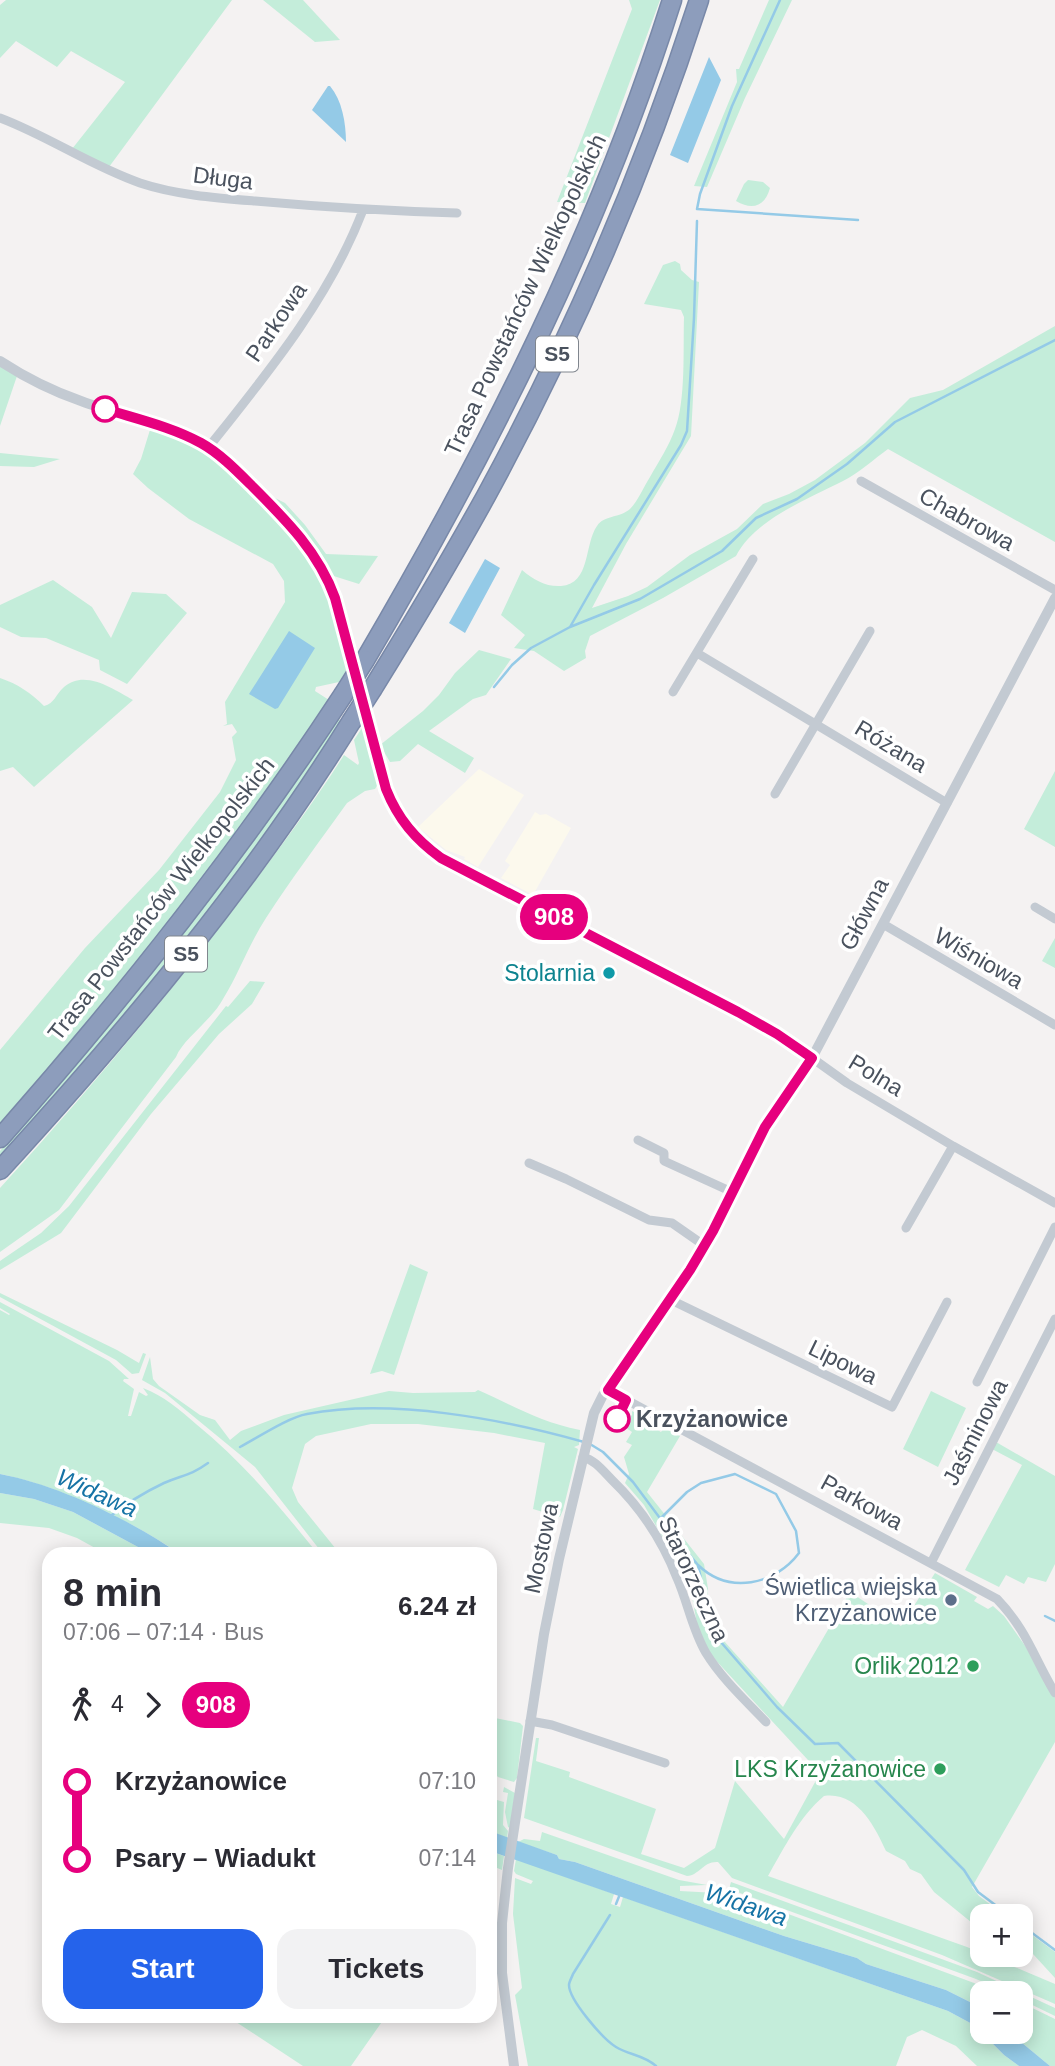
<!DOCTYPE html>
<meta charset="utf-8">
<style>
:root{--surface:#fff;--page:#f2f2f3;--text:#2b2b33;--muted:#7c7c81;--accent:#2563eb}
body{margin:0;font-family:Arial,sans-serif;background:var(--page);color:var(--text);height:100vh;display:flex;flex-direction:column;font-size:26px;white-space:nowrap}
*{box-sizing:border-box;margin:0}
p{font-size:23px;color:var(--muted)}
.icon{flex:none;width:38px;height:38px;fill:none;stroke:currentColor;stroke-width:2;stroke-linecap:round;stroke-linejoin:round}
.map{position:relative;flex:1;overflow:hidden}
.side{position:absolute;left:42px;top:1547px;width:455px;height:476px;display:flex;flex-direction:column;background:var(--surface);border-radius:21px;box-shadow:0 4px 18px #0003}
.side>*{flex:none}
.badge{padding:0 14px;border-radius:23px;font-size:24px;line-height:46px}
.controls{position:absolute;left:970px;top:1904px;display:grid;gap:14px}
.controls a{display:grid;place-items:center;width:63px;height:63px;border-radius:14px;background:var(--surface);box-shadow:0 4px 18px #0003;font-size:35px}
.map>.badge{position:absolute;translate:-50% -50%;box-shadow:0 0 0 4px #fff}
.legs{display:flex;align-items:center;gap:10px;height:77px;padding:0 21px;font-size:23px}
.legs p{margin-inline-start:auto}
.summary{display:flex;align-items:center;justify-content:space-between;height:119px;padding:0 21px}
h1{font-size:38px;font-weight:700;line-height:52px}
.cta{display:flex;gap:14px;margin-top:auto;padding:14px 21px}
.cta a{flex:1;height:80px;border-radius:21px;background:var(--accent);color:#fff;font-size:28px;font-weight:700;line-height:80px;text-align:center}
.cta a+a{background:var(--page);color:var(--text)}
ul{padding:0 21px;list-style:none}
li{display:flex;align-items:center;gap:24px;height:77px;font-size:26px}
li i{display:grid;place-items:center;width:10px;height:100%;margin:0 9px;background:currentColor}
li i::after{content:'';width:18px;height:18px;margin:-9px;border:5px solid;border-radius:50%;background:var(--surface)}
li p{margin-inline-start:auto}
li:first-child i{background:linear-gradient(#0000 50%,currentColor 0)}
li:last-child i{background:linear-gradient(currentColor 50%,#0000 0)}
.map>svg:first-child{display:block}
.commercial{fill:#fcf9ed}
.green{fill:#c4edda}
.water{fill:#94cae7}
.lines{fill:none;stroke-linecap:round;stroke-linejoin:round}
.stream{stroke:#94cae7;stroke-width:2.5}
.motorway-casing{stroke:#7888a8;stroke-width:21}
.minor{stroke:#c3cad2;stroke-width:9}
.tertiary{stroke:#c3cad2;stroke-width:10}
.motorway{stroke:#8d9dbc;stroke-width:18}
.motorway-bridge-casing{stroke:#7888a8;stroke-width:21;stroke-linecap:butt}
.motorway-bridge{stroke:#8d9dbc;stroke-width:18}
.line-1-casing{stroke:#fff;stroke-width:16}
.line-1{stroke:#e6007e;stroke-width:10}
.stop-1-dot{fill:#fff;stroke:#e6007e;stroke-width:3.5}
.culture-dot{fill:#0f9aa8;stroke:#fff;stroke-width:2.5}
.service-dot{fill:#5c6f8a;stroke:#fff;stroke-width:2.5}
.leisure-dot{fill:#2e9e5b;stroke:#fff;stroke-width:2.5}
.labels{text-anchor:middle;stroke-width:7;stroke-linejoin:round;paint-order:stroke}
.shield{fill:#fff;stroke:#80868e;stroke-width:2}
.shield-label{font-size:21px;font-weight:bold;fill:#4a525e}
.street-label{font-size:23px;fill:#4a525e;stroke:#fff}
.culture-label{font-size:23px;fill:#0d838f;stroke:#fff;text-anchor:end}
.stop-label{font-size:23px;font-weight:bold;fill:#4a525e;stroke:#fff;text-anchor:start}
.service-label{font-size:23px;fill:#4e5e75;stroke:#fff;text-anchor:end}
.leisure-label{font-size:23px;fill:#27864d;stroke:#fff;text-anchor:end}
.water-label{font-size:24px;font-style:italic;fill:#1673a5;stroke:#fff}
</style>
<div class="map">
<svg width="1055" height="2066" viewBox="0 0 1055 2066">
<rect width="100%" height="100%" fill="#f4f2f2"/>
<path class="commercial" d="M 479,769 L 524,795 L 478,867 L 464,859 L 465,857 L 446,850 L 418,827 Z
M 535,812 L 540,815 L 546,814 L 571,828 L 533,895 L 501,878 L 510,865 L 505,861 Z"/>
<path class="green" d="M 6,0 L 232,0 L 109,167 L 72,149 L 125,82 L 71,51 L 57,67 L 16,41 L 0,58 L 0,5 Z
M 263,0 L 303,0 L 340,40 L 315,42 Z
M 629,0 L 660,0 L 585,203 L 557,202 L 632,9 Z
M 769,0 L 792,0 L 745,98 L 707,187 L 694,186 L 737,82 L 736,69 L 739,69 Z
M 748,180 L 763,182 L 770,188 C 765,206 753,211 736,201 L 744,184 Z
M 675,261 L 680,264 L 681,270 L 692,280 L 699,282 L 691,436 L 626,544 L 592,608 L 628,596 L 647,587 L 690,555 L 737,529 L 763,504 L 789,494 L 815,480 L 865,443 L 910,398 L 943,390 L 1055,326 L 1055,542 L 888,449 C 874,459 859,473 843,481 C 808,499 755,519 736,556 L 663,598 L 590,636 L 585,651 L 586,658 L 564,671 L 534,651 L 514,648 L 525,635 L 501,615 L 522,570 C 534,580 546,587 561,586 C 591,584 584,544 597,526 C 604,515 620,518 630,509 C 638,501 644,486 650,477 C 659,461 669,446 675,429 C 686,401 683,348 684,317 L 681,310 L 644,304 L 663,265 Z
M 0,365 L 17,376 L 0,426 Z
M 153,420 L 185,432 L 267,494 L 285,503 L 305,525 L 326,554 L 378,556 L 359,584 L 321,572 L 349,666 L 339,682 L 316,687 L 315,691 L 329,700 L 204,880 L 104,1007 L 0,1126 L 0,1050 L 85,948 L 159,870 L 220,792 L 236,760 L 232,737 L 237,732 L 232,724 L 223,726 L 227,724 L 225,702 L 285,602 L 284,581 L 273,564 L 189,519 L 148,488 L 133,474 L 141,459 Z
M 0,453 L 60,459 L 34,467 L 0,466 Z
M 53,580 L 92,607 L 111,638 L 132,592 L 166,594 L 187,613 L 127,684 L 100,670 L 99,660 L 46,638 L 21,637 L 0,627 L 0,605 Z
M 479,650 L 511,659 L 486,695 L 473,699 L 429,731 L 474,758 L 465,773 L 418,744 L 400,761 L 390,762 L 380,745 L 423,711 L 439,695 L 455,673 Z
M 0,678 C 18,684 31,693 44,706 C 55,703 55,695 64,687 C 85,669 113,689 133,700 L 34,787 L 13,767 L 0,771 Z
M 337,714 L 343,728 L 229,891 L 153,986 L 0,1159 L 0,1151 L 57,1085 Z
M 364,725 L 378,784 L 375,789 L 365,791 L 347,803 C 320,841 291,879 266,918 C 249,944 239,973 223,999 C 212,1020 183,1039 176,1057 L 59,1210 L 0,1252 L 0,1188 C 84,1096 163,1002 239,902 C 275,854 311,807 344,755 L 358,765 L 359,763 L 354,740 Z
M 1055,771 L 1055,847 L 1024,829 Z
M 1055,938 L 1055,968 L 1042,961 Z
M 250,981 L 265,982 L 252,1004 L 219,1034 L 151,1114 L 61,1233 L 0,1270 L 0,1261 L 41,1233 L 69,1206 L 226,1006 L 228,1007 Z
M 410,1264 L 428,1272 L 394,1375 L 382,1371 L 370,1374 Z
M 0,1293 L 117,1350 L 139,1363 L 143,1353 L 146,1354 L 139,1373 L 132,1374 L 116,1360 L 0,1297 Z
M 0,1302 L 109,1361 L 129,1379 L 124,1379 L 123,1381 L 134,1389 L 128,1416 L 131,1416 L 139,1392 L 146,1396 L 148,1395 L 143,1388 C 164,1396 179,1409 196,1424 C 243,1462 280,1507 318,1554 L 180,1554 C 130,1520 60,1486 0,1474 L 0,1310 L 9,1315 L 10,1314 L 0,1308 Z
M 150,1357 L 153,1379 L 159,1386 L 200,1415 L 215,1420 L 230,1440 L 241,1431 L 284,1415 L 389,1391 L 413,1393 L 475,1392 L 478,1390 C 514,1406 540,1422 580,1430 L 579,1445 L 574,1447 L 578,1449 L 563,1510 L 560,1517 L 533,1509 L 545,1443 L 494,1433 L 418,1424 L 371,1424 L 316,1436 L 305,1444 L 292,1488 L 298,1502 L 340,1554 L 323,1554 L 255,1467 L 165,1393 L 142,1380 Z
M 931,1391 L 966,1408 L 938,1467 L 903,1449 Z
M 632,1411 L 658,1425 L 656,1429 L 661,1432 L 664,1428 L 680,1436 L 647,1492 L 704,1564 L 708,1589 L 706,1611 L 710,1620 L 724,1641 L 783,1707 L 850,1592 L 901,1626 L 935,1573 L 977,1597 L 974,1601 L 988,1609 L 993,1606 L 1004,1616 L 1026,1647 L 1055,1698 L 1055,1742 L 972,1887 L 979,1896 L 1006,1916 L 982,1916 L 982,1931 L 934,1892 L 921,1874 L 910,1869 L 905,1861 L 886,1851 C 875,1827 857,1791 824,1796 C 800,1816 784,1848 768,1876 L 967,1947 L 1055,1984 L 1055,2004 L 942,1955 L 732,1878 L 718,1862 C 703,1861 700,1875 687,1876 L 524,1818 L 536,1738 L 539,1738 L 536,1761 L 570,1772 L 569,1777 L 656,1809 L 641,1854 L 684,1868 L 715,1848 L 735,1781 L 784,1839 L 820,1773 L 710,1654 L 697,1624 L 691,1591 L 679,1566 L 644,1505 L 625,1483 L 629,1474 L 624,1457 L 632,1445 L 626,1442 L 632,1432 L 622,1425 L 632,1415 Z
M 996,1442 L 1055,1476 L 1055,1564 L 1046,1582 L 1028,1577 L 1024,1584 L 1006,1575 L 999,1587 L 965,1570 L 1022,1465 L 992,1449 Z
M 0,1493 L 34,1499 L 73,1512 L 151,1554 L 106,1554 L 77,1538 L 49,1528 L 0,1523 Z
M 490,1717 L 520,1723 L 523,1726 L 517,1778 L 514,1782 L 498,1777 L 490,1769 Z
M 504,1787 L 515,1793 L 510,1828 L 508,1827 L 505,1812 L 508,1793 L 503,1792 Z
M 490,1798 L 504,1802 L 503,1825 L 508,1831 L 507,1838 L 490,1831 Z
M 542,1832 L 679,1880 L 707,1885 L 680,1886 L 680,1891 L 717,1893 L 735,1911 L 739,1908 L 721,1889 L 1001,1993 L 982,1993 L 982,2008 L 946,1990 L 866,1964 L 857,1958 L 784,1936 L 575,1862 L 559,1859 L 557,1855 L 518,1842 L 524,1839 L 540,1841 Z
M 490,1851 L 504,1856 L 502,1870 L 490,1865 Z
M 516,1859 L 614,1894 L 611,1904 L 620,1907 L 623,1897 L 948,2011 L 974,2025 L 1004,2055 L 1019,2066 L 977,2066 L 956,2046 L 922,2030 L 907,2037 L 896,2066 L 528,2066 L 515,1995 L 522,1988 L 513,1914 L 515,1878 L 531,1884 L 533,1881 L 516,1874 L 514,1871 Z
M 731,1882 L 977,1972 L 1055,2008 L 1055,2016 L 1020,1999 L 1020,1993 L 1008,1993 L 976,1979 L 729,1889 Z
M 1020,1926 L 1055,1952 L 1055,1978 L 1033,1954 L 1020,1945 Z
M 1020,2002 L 1055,2019 L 1055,2066 L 1050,2066 L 1021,2042 L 1018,2032 L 1020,2032 Z
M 236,2016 L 386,2016 L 351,2066 L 303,2066 L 233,2020 Z"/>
<path class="water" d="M 709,57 L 721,80 L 688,163 L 670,155 Z
M 328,86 L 330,86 C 342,100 346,123 346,142 L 312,110 Z
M 485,559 L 500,568 L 465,633 L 449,623 Z
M 289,631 L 315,648 L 278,708 L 275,709 L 249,694 Z
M 0,1474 C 59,1485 130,1520 180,1554 L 151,1554 L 73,1512 L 34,1499 L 0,1493 Z
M 490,1831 L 557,1855 L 559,1859 L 575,1862 L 784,1936 L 857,1958 L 866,1964 L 946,1990 L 982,2008 L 982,2032 L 1018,2032 L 1021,2042 L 1050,2066 L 1019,2066 L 1004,2055 L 974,2025 L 948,2011 L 490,1851 Z"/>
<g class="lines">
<path class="stream" d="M 780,0 L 732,106 L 700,194 L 697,209 L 858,220
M 570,627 L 594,585 L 681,445 L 687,431 L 694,318 L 697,221
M 494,687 L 512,665 L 531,648 L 570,627 L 640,599 L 722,551 L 756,518 L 797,499 L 847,464 L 895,422 L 1055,340
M 590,1444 L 603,1452 L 633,1482 L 671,1533 L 698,1565 L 703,1588 L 702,1607 L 707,1626 L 777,1707 L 815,1744 L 838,1743 L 964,1870 L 978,1892 L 1010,1916
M 240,1447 C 257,1438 289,1417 307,1414 C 392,1398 502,1419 584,1442
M 108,1518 C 124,1505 145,1492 164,1483 C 182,1475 190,1476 208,1463
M 661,1518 L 687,1492 L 701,1483 L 735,1474 L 776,1494 L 796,1531 L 799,1553 C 775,1585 729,1595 698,1565
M 1045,1616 L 1055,1621
M 616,1904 L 620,1894
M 610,1915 L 573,1974 C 572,1977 569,1982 569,1985 C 569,2000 603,2039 616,2047 C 629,2055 644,2055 656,2066
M 1020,1924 L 1055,1950"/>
<defs>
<path id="motorway" d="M 365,660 C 489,449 598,234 672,0
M 373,688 C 412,625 450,561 486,496 C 572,338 644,171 699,0
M 0,1138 C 124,998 240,852 343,695
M 0,1170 C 128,1030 251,883 351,722"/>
</defs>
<use href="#motorway" class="motorway-casing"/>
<path class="minor" d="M 0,118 C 48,136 91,166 140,183 C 176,195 217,198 255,201 C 323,207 389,211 457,213
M 208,448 C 267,374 329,299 363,210
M 861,481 L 1055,590
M 697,653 L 947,803
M 673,692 L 753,559
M 775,794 L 870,631
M 1035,907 L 1055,919
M 883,924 L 1055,1025
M 812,1058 L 847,1083 L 953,1146 L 1055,1203
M 638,1140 L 664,1153 L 664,1161 L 732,1192
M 529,1163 L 566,1179 L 649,1220 L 672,1223 L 705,1246
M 906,1228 L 953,1146
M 671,1300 L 892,1407 L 947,1302
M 977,1382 L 1055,1227
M 608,1390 L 997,1599 C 1027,1630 1034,1658 1055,1693
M 583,1457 C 595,1460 603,1471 612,1480 C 640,1507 663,1542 677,1578 C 688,1603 692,1629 706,1653 C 722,1679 746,1701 766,1722
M 931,1563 L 1055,1319
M 530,1721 L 552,1725 L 665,1763"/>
<path class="tertiary" d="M 0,361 C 26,378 52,391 81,401 C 119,415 160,423 197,441 C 238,461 311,541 330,583 L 386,789 C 398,819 415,839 441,858 L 738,1012 L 777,1034 L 812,1058
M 514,2066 L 502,1973 L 502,1923 L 508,1868 L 544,1634 L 559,1559 L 594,1413 L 603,1395 L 690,1270 L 713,1231 L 765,1127 L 812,1058 L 1055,598"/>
<use href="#motorway" class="motorway"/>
<defs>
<path id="motorway-bridge" d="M 343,695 L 365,660
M 351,722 L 373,688"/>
</defs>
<use href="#motorway-bridge" class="motorway-bridge-casing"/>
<use href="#motorway-bridge" class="motorway-bridge"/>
</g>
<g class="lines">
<defs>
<path id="line-1" d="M 105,409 C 137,419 172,427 201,443 C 219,453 235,469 250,484 C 285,519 318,551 335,598 L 386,789 C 398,819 415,839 441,858 L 738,1012 L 777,1034 L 812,1058 L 765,1127 L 713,1231 L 690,1270 L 608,1390 L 626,1400 L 617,1419"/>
</defs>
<use href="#line-1" class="line-1-casing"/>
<use href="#line-1" class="line-1"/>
</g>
<g class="stop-1-dot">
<circle cx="105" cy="409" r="12"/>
<circle cx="617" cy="1419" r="12"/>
</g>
<circle class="culture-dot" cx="609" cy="973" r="7"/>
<circle class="service-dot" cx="951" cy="1600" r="7"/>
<g class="leisure-dot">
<circle cx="973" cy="1666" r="7"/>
<circle cx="940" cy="1769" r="7"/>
</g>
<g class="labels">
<g class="shield">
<rect x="536" y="336.5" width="42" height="35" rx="5"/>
<rect x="165" y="936.5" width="42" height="35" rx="5"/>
</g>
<g class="shield-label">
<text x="557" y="361">S5</text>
<text x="186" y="961">S5</text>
</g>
<g class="street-label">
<text transform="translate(223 178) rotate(7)" y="8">Długa</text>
<text transform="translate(525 295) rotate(-65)" y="8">Trasa Powstańców Wielkopolskich</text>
<text transform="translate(276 322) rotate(-56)" y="8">Parkowa</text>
<text transform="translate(967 519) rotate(29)" y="8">Chabrowa</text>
<text transform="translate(891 746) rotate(31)" y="8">Różana</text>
<text transform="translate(161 899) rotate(-52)" y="8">Trasa Powstańców Wielkopolskich</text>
<text transform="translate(864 914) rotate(-62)" y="8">Główna</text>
<text transform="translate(979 958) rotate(30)" y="8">Wiśniowa</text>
<text transform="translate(876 1075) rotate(31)" y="8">Polna</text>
<text transform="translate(843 1362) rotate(26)" y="8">Lipowa</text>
<text transform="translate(975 1432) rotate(-63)" y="8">Jaśminowa</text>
<text transform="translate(862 1502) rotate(29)" y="8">Parkowa</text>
<text transform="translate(541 1548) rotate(-78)" y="8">Mostowa</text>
<text transform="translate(694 1579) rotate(65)" y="8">Starorzeczna</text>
</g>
<g class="culture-label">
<text x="595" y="981">Stolarnia</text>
</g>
<g class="stop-label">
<text x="636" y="1427">Krzyżanowice</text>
</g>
<g class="service-label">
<text x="937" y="1595">Świetlica wiejska<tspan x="937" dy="26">Krzyżanowice</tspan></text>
</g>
<g class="leisure-label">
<text x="959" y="1674">Orlik 2012</text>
<text x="926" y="1777">LKS Krzyżanowice</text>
</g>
<g class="water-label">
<text transform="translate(97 1493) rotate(24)" y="8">Widawa</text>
<text transform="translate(746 1905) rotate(19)" y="8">Widawa</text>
</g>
</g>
</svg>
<div class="controls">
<a>+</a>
<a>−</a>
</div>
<b class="badge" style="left:554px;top:917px;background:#e6007e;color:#fff">908</b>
<section class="side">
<div class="summary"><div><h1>8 min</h1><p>07:06 – 07:14 · Bus</p></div><b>6.24 zł</b></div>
<div class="legs"><svg class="icon" aria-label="walk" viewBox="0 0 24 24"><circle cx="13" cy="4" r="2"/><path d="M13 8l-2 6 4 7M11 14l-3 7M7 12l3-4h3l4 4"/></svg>4<svg class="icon" aria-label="forward" viewBox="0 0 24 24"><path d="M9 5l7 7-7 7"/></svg><b class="badge" style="background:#e6007e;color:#fff">908</b></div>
<ul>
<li><i style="color:#e6007e"></i><b>Krzyżanowice</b><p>07:10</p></li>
<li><i style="color:#e6007e"></i><b>Psary – Wiadukt</b><p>07:14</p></li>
</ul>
<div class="cta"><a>Start</a><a>Tickets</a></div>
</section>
</div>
